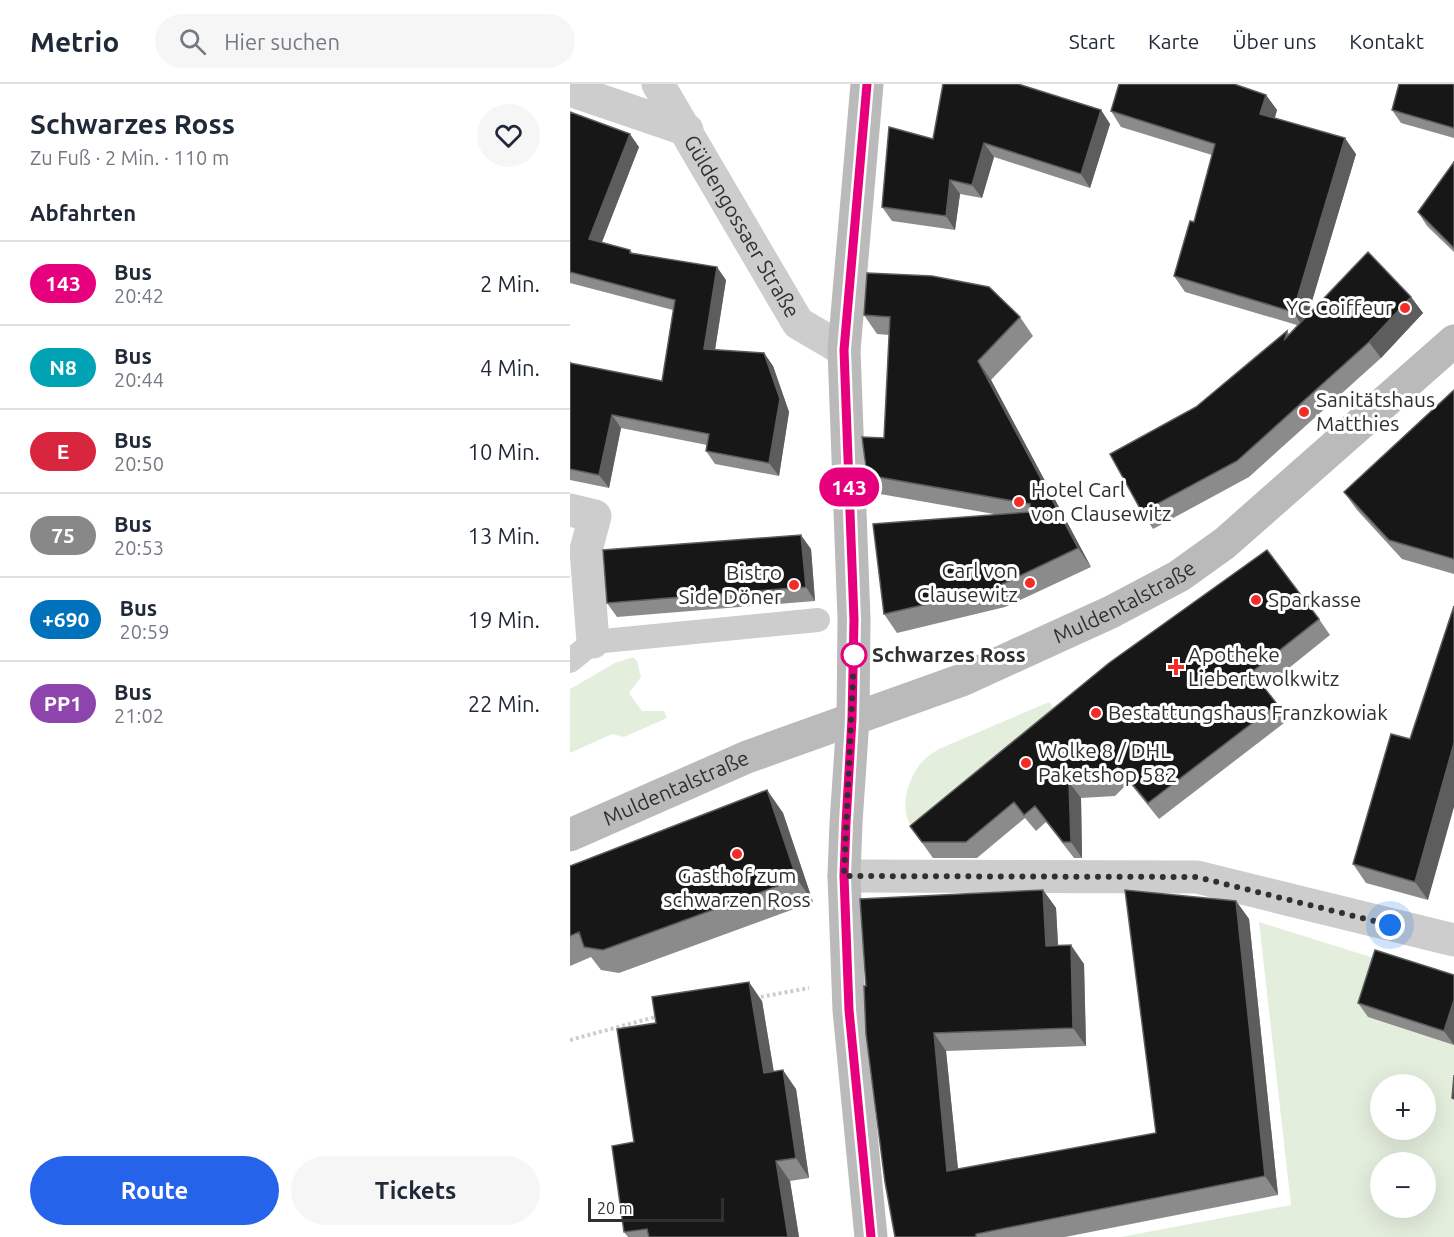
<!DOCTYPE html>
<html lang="de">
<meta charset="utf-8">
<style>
:root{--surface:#fff;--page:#f6f6f7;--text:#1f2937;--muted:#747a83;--line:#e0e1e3;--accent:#2563eb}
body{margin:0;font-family:Ubuntu,sans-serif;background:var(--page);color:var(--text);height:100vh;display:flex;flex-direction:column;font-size:22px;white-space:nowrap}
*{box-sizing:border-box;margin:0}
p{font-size:20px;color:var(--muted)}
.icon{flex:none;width:33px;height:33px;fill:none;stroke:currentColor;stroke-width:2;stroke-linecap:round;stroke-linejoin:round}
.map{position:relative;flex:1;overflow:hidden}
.details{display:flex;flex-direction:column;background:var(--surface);width:570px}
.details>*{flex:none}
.badge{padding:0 12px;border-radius:20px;font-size:21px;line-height:39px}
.tools{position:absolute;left:800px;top:990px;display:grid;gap:12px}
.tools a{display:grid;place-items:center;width:66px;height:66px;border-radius:50%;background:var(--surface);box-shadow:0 6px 24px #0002;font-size:30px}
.scale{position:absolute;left:18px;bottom:15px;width:136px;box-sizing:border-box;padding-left:6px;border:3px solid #303030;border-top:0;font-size:16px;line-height:21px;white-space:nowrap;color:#303030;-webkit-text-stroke:4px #fff;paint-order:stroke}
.you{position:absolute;width:30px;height:30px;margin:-15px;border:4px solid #fff;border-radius:50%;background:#1a73e8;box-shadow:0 0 0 9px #1a73e833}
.map>.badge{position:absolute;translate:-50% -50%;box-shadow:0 0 0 3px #fff}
h2{padding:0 30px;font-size:22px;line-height:54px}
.round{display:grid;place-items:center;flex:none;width:63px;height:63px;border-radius:32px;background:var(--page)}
.overview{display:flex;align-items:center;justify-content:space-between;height:102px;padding:0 30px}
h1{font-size:28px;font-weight:700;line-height:45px}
.cta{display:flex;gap:12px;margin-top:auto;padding:12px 30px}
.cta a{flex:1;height:69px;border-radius:36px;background:var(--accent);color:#fff;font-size:24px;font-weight:700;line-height:69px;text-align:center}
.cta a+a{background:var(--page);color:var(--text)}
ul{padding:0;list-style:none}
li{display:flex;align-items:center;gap:18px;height:84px;padding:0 30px;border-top:2px solid var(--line)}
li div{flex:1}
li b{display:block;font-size:22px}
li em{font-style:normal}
li .badge{min-width:66px;font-weight:700;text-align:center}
header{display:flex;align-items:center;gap:36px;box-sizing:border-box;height:84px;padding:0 30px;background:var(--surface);border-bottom:2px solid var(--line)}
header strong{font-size:28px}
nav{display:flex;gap:33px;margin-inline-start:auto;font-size:21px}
.search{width:420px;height:54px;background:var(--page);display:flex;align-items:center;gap:15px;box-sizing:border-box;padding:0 21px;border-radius:33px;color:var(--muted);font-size:22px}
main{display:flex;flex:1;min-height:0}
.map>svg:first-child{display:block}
.green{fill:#e4eedd;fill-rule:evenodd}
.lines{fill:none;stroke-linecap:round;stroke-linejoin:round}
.path{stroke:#cdcdcd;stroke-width:4;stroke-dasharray:3 3;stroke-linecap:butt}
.service{stroke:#cdcdcd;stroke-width:24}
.minor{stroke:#cdcdcd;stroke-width:33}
.secondary{stroke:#bababa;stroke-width:33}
.wall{fill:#8b8b8b}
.shaded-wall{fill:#5d5d5d}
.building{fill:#171717;stroke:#5d5d5d;stroke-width:1.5}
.line-casing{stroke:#fff;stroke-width:14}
.line{stroke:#e6007e;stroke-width:9}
.walk{stroke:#303030;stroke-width:6;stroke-dasharray:0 10.8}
.poi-dot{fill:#f42c25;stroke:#fff;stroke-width:2}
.stop-dot{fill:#fff;stroke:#e6007e;stroke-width:3}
.labels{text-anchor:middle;stroke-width:6;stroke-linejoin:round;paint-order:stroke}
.street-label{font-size:21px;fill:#303030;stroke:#fff}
.poi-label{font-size:21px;fill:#303030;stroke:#fff;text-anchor:start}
.stop-label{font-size:21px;font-weight:bold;fill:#303030;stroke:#fff;text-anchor:start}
</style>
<header>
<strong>Metrio</strong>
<div class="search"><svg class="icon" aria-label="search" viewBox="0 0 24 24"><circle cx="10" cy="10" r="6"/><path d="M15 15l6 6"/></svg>Hier suchen</div>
<nav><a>Start</a><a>Karte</a><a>Über uns</a><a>Kontakt</a></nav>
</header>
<main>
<section class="details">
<div class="overview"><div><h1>Schwarzes Ross</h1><p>Zu Fuß · 2 Min. · 110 m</p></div><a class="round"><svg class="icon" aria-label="heart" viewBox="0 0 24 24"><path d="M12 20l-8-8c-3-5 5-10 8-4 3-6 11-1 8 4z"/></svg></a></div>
<h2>Abfahrten</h2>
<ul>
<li><span class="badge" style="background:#e6007e;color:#fff">143</span><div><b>Bus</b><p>20:42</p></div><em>2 Min.</em></li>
<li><span class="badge" style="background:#00a3b4;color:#fff">N8</span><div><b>Bus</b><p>20:44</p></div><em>4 Min.</em></li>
<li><span class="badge" style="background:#d7263d;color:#fff">E</span><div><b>Bus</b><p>20:50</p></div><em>10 Min.</em></li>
<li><span class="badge" style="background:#888;color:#fff">75</span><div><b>Bus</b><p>20:53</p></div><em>13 Min.</em></li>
<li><span class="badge" style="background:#0072bc;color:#fff">+690</span><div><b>Bus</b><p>20:59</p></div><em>19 Min.</em></li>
<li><span class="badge" style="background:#8e44ad;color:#fff">PP1</span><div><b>Bus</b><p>21:02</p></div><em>22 Min.</em></li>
</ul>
<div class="cta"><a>Route</a><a>Tickets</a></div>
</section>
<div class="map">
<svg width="884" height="1153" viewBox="0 0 884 1153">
<rect width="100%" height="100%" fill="#fff"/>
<path class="green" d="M 63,573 L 67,577 L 71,593 L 59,609 L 72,627 L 94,627 L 97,634 L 54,653 L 42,650 L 0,669 L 0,605 L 45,579 Z
M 479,618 L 486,628 L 341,742 C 329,724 338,696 350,680 C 355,674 362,669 369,665 Z
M 689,838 L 884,899 L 884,1153 L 551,1153 L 721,1121 ZM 810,1000 L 855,1000 L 855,1046 L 810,1046 ZM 810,1078 L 855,1078 L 855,1124 L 810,1124 Z"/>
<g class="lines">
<path class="path" d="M 185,914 L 239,904
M 0,956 L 89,932"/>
<path class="service" d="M 0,577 L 23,558 L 248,536"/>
<g class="minor">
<path id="s1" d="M 88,0 L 228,239 L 274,266"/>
<path d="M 0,6 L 117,46"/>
<path d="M 0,426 L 25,432 L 16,466 L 23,558"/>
<path d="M 274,792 L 627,793 L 884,856"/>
</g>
<g class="secondary">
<path d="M 297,0 L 274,266 L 284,535 L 283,635 L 276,739 L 274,792 L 279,926 L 301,1153"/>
<path id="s2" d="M 0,751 L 177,673 L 392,596 L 541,528 L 609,492 L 655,459 L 884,257"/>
</g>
</g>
<path class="wall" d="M 884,0 L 884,54 L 831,39 L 822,26 Z
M 696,11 L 707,26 L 705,34 L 786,70 L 738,230 L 841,213 L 853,229 L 811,274 L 679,393 L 583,445 L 572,428 L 626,323 L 717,247 L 719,250 L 727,241 L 615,208 L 604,192 L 624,138 L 642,71 L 551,43 L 541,27 Z
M 531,26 L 540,40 L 520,104 L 424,73 L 412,114 L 390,110 L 385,146 L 322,137 L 312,123 L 363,55 Z
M 0,28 L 69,63 L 32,158 L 60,166 L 63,170 L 156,196 L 145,266 L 194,269 L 203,282 L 219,328 L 209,392 L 145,380 L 136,367 L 137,361 L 51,344 L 39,404 L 0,396 L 0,277 L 2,280 L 92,297 L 103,226 L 0,199 Z
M 884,78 L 884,168 L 857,142 L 848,128 Z
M 294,231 L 450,233 L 463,252 L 421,296 L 521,483 L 435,523 L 327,549 L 314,530 L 424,430 L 310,410 L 297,391 L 314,354 L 319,251 L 307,250 Z
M 884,306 L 884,490 L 832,475 L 787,426 L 774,408 Z
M 241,465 L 245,517 L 47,533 L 37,519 Z
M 749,535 L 760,551 L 694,604 L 718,636 L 589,735 L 559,698 L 545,712 L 511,714 L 512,774 L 504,774 L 476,738 L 466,747 L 455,734 L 407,774 L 363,774 L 340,742 Z
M 840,655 L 858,816 L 796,799 L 783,780 Z
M 197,706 L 213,729 L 243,818 L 49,889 L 31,886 L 21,873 L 0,882 L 0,782 Z
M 473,806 L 486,824 L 488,861 L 514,880 L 516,962 L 376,967 L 388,1085 L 586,1049 L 666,817 L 679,835 L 708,1111 L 495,1153 L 325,1153 L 296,902 Z
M 884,891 L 884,961 L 798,933 L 788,919 Z
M 192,917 L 204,988 L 226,1005 L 239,1094 L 220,1097 L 229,1153 L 58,1153 L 54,1148 L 64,1058 L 86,939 Z"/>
<path class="shaded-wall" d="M 696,11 L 707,26 L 701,45 L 690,30 Z
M 531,26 L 540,40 L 520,104 L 511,90 Z
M 60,50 L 69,63 L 28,168 L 19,155 Z
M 775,54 L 786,70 L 734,244 L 723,228 Z
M 414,59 L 424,73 L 412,114 L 402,101 Z
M 380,96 L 390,110 L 385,146 L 376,132 Z
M 147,183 L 156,196 L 143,278 L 134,265 Z
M 841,213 L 853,229 L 811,274 L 799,258 Z
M 194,269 L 203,282 L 219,328 L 209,392 L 199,379 Z
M 408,277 L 421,296 L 521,483 L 508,464 Z
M 42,331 L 51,344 L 39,404 L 29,391 Z
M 231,451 L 241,465 L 245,517 L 236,503 Z
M 884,659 L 884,723 L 858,816 L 845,798 Z
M 499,698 L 511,714 L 512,774 L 501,758 Z
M 197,706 L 213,729 L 243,818 L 227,795 Z
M 473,806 L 486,824 L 489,880 L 476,862 Z
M 666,817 L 679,835 L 708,1111 L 695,1092 Z
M 501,861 L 514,880 L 516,962 L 503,944 Z
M 179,898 L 192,917 L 207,1008 L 194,989 Z
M 884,916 L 884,961 L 874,947 Z
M 364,949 L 376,967 L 390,1105 L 377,1087 Z
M 213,986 L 226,1005 L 239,1094 L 226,1074 Z
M 206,1077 L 220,1097 L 229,1153 L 218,1153 Z"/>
<path class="building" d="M 373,0 L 448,0 L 531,26 L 511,90 L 414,59 L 402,101 L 380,96 L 376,132 L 312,123 L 319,43 L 363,55 Z
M 549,0 L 664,0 L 696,11 L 690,30 L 775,54 L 723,228 L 604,192 L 620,137 L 624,138 L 645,60 L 541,27 Z
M 829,0 L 884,0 L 884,44 L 822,26 Z
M 0,28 L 60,50 L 19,155 L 60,166 L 60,169 L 147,183 L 134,265 L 194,269 L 210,315 L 199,379 L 136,367 L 139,350 L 42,331 L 29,391 L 0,385 L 0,279 L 92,297 L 105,216 L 0,188 Z
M 884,78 L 884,164 L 848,128 Z
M 798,168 L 841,213 L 799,258 L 667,377 L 572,428 L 540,370 L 626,323 L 717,247 L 715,255 Z
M 297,189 L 362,192 L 419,203 L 450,233 L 408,277 L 508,464 L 422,505 L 314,530 L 303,440 L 460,428 L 460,420 L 297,391 L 292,353 L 314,354 L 320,233 L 294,231 Z
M 884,306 L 884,475 L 819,456 L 774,408 Z
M 231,451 L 236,503 L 37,519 L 33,466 Z
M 697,466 L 749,535 L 682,588 L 707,620 L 578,719 L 548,683 L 533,696 L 499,698 L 501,758 L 493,758 L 465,722 L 454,731 L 444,718 L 396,758 L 352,758 L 340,742 L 539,579 Z
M 884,522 L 884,659 L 845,798 L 783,780 L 821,650 L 840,655 Z
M 197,706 L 227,795 L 33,866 L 14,863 L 9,848 L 0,852 L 0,782 Z
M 473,806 L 476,862 L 501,861 L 503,944 L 364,949 L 377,1087 L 586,1049 L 555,806 L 666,817 L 695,1092 L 406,1150 L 406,1153 L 325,1153 L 315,1098 L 296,950 L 294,902 L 296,902 L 290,815 Z
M 805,866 L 884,891 L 884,916 L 874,947 L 788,919 Z
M 179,898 L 194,989 L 213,986 L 226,1074 L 206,1077 L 218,1153 L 79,1153 L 77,1145 L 54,1148 L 42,1062 L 64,1058 L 47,945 L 86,939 L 82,913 Z
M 884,991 L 884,1015 L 882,1014 Z"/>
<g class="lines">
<defs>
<path id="line" d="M 297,0 L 274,266 L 284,536 L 282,635 L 276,739 L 274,792 L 279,926 L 301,1153"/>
</defs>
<use href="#line" class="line-casing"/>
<use href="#line" class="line"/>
<path class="walk" d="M 284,571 L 274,792 L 627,793 L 820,841"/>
</g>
<g class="poi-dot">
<circle cx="835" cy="224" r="6"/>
<circle cx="734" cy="328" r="6"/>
<circle cx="449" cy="418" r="6"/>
<circle cx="460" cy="499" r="6"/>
<circle cx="224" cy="501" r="6"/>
<circle cx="686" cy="516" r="6"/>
<path d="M603 574h6v6h6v6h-6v6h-6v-6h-6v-6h6z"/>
<circle cx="526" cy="629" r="6"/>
<circle cx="456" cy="679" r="6"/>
<circle cx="167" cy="770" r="6"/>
</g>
<circle class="stop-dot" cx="284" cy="571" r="12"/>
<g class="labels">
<g class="street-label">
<text dy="7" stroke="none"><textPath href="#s1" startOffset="165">Güldengossaer Straße</textPath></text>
<text dy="7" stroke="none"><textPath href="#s2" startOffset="602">Muldentalstraße</textPath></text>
<text dy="7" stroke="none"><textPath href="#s2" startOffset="116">Muldentalstraße</textPath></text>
</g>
<g class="poi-label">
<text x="823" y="231" text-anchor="end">YC Coiffeur</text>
<text x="746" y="323">Sanitätshaus<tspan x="746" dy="24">Matthies</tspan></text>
<text x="461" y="413">Hotel Carl<tspan x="461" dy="24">von Clausewitz</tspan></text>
<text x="448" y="494" text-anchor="end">Carl von<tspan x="448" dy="24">Clausewitz</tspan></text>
<text x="212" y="496" text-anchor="end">Bistro<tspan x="212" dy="24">Side Döner</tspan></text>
<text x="698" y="523">Sparkasse</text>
<text x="618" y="578">Apotheke<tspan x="618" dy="24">Liebertwolkwitz</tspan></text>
<text x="538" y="636">Bestattungshaus Franzkowiak</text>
<text x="468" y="674">Wolke 8 / DHL<tspan x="468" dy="24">Paketshop 582</tspan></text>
<text x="167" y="799" text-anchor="middle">Gasthof zum<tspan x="167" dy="24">schwarzen Ross</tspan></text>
</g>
<g class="stop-label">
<text x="302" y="578">Schwarzes Ross</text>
</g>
</g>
</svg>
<div class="tools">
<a>+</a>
<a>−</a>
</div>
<div class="scale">20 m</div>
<div class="you" style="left:820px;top:841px"></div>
<b class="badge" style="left:279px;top:403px;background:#e6007e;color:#fff">143</b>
</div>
</main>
